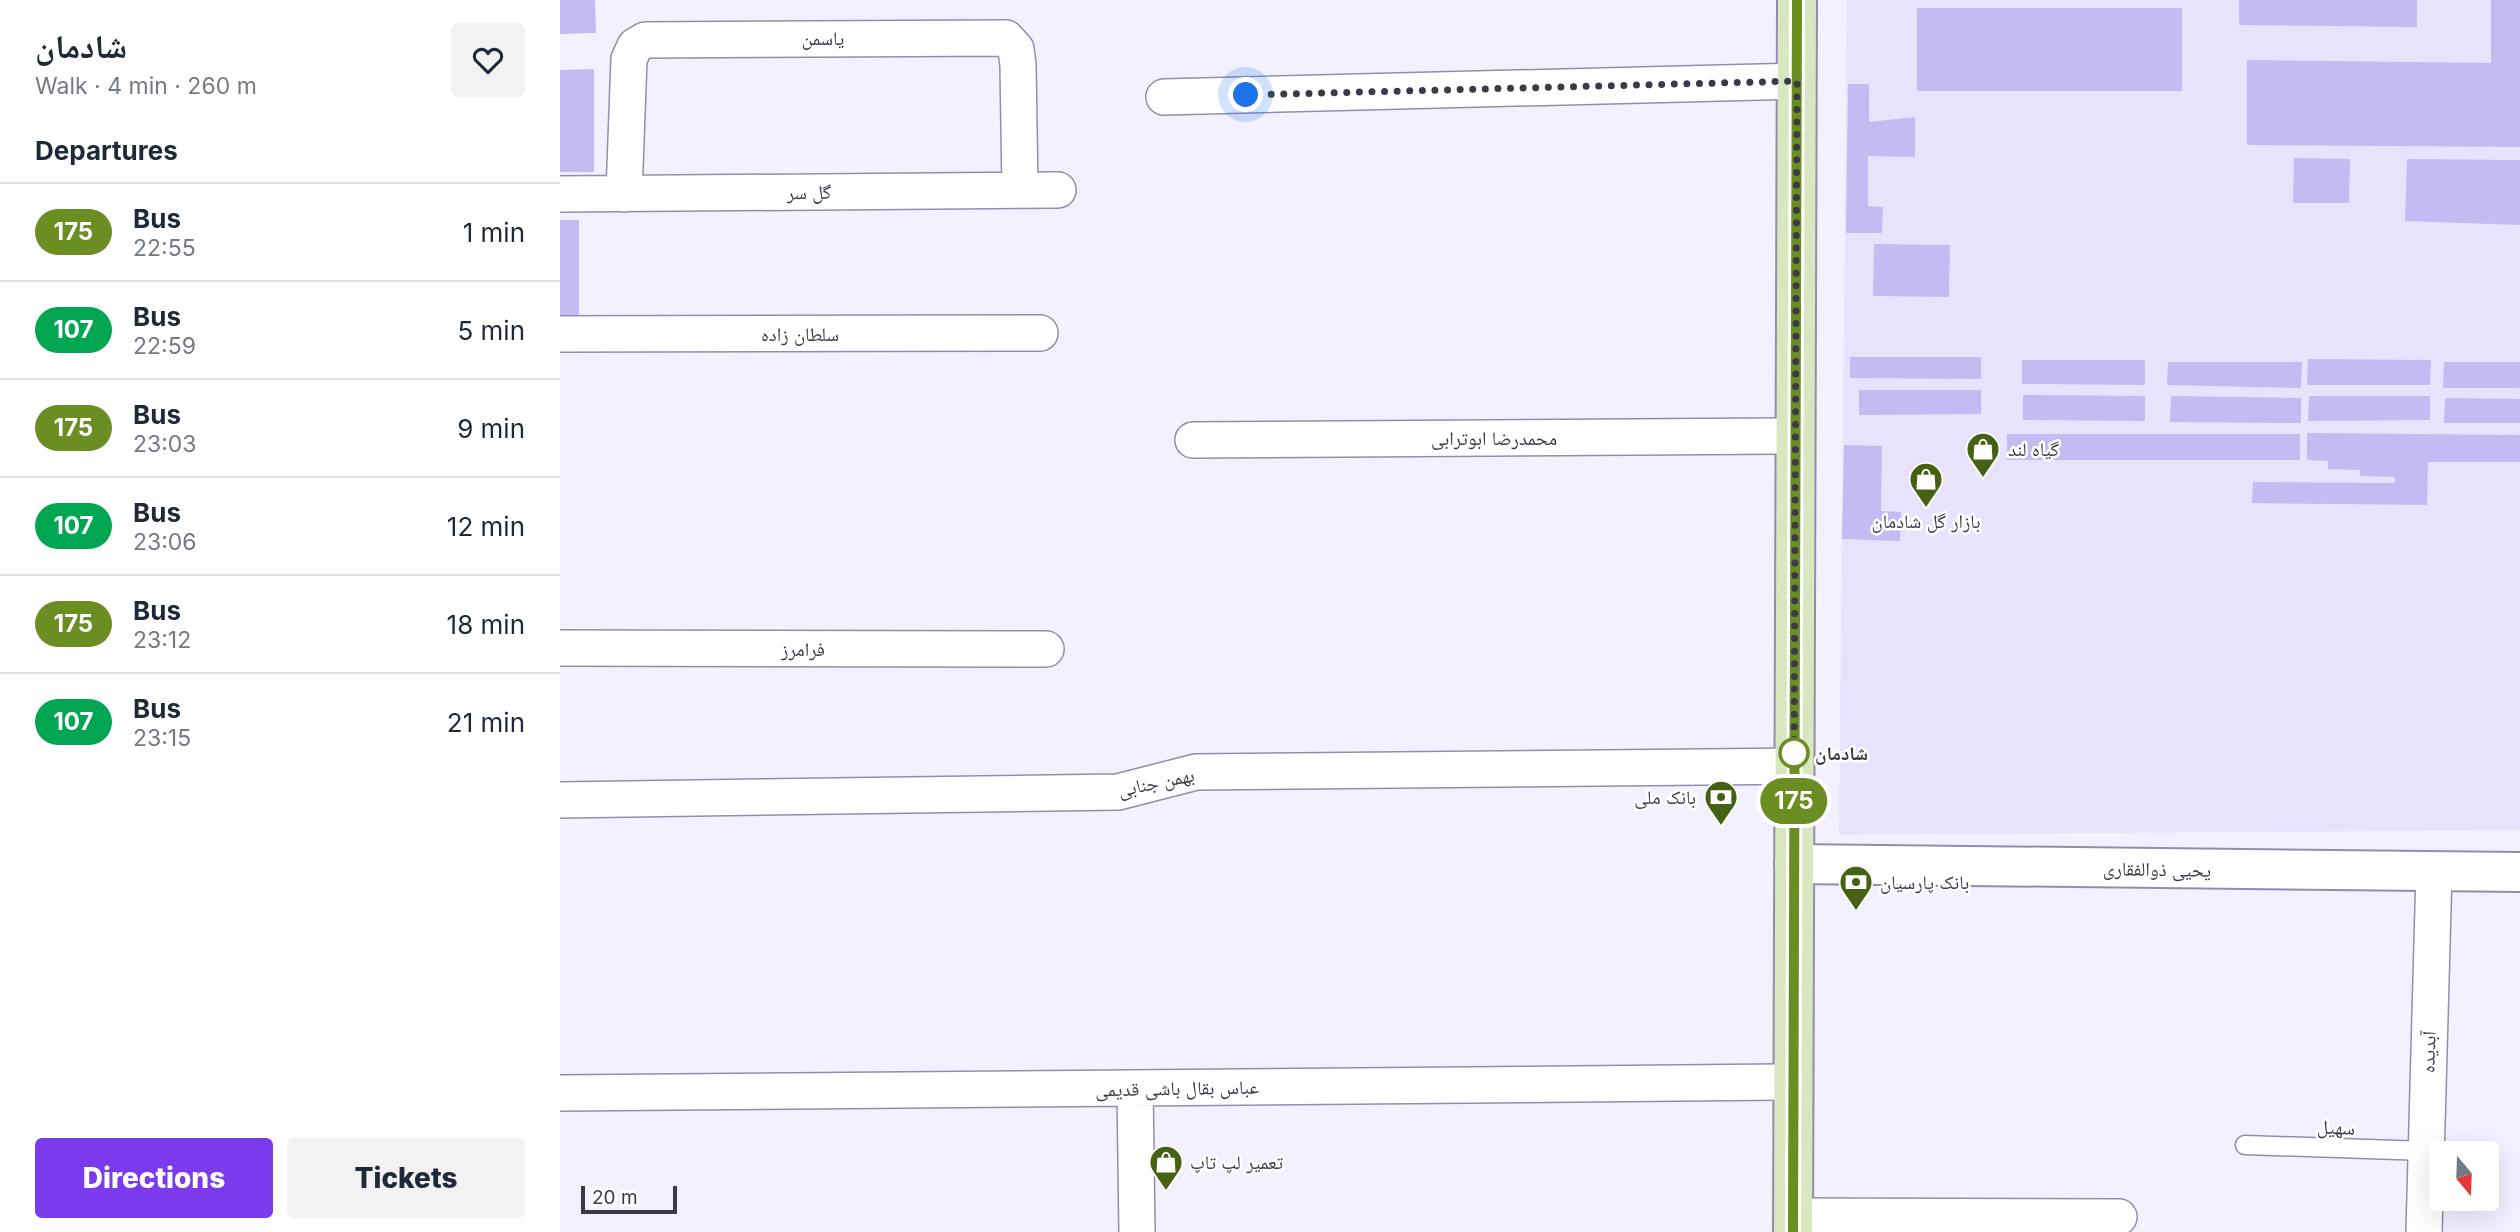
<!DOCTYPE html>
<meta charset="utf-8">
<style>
:root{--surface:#fff;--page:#f2f2f3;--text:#1f2937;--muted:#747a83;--line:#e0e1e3;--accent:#7c3aed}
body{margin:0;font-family:Inter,"Noto Naskh Arabic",sans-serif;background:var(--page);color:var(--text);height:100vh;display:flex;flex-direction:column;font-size:26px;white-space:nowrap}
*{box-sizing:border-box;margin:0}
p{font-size:23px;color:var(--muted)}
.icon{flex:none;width:38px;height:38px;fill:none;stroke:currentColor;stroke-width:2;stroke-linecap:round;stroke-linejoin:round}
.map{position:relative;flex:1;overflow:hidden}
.details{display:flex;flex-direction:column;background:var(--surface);width:560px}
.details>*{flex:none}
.badge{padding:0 14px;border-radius:23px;font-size:24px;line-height:46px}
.needle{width:46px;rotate:161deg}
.tools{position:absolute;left:1869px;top:1141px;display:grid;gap:14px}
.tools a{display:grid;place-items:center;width:70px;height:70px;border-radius:7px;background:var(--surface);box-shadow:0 7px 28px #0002;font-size:35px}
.scale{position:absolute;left:21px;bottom:18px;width:96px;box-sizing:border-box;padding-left:7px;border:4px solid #3c3a47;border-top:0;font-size:19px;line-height:24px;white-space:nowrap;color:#3c3a47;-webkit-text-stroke:5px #fff;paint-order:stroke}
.you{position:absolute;width:35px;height:35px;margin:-18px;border:5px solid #fff;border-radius:50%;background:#1a73e8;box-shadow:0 0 0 10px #1a73e833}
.map>.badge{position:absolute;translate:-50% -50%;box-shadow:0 0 0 4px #fff}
h2{padding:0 35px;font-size:26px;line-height:63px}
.round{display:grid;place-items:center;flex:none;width:74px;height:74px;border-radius:7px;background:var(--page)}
.summary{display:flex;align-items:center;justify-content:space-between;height:119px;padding:0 35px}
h1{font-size:33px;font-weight:800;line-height:52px}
.button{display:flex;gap:14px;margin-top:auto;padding:14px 35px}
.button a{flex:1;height:80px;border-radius:7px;background:var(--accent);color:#fff;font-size:28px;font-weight:800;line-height:80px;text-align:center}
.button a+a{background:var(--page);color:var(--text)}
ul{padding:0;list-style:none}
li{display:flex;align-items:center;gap:21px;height:98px;padding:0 35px;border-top:2px solid var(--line)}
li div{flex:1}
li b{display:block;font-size:26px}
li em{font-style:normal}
li .badge{min-width:77px;font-weight:700;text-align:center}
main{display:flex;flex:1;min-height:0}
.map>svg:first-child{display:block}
.built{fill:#e7e3fd}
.building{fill:#c5baf2}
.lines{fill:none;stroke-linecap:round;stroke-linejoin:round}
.service-casing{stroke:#938dad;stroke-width:21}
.minor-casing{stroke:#938dad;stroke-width:38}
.tertiary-casing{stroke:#938dad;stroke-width:42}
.secondary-casing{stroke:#938dad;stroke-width:42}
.service{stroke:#fff;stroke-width:18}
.minor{stroke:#fff;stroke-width:35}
.tertiary{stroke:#fff;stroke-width:38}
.secondary{stroke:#d9e7c0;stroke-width:38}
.line-casing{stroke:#fff;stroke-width:16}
.line{stroke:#6b8e23;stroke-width:10}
.walk{stroke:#3c3a47;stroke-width:7;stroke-dasharray:0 12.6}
.stop-dot{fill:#fff;stroke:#6b8e23;stroke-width:3.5}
.labels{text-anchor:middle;stroke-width:5;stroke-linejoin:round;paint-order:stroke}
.street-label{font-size:19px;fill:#3c3a47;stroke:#fff}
.poi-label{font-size:19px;fill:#3c3a47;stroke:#fff;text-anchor:start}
.stop-label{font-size:19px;font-weight:bold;fill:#3c3a47;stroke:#fff;text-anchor:start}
</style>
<main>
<section class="details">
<div class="summary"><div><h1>شادمان</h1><p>Walk · 4 min · 260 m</p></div><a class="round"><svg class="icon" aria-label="heart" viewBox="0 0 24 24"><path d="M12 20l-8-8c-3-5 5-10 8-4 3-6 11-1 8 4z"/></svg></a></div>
<h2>Departures</h2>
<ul>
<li><span class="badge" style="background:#6b8e23;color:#fff">175</span><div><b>Bus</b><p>22:55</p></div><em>1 min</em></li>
<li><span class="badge" style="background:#00a651;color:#fff">107</span><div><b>Bus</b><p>22:59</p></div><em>5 min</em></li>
<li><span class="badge" style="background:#6b8e23;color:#fff">175</span><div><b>Bus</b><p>23:03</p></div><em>9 min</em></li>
<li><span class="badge" style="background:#00a651;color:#fff">107</span><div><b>Bus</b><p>23:06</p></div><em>12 min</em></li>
<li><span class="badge" style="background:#6b8e23;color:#fff">175</span><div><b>Bus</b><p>23:12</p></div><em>18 min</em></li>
<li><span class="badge" style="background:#00a651;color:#fff">107</span><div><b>Bus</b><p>23:15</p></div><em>21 min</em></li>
</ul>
<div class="button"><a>Directions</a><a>Tickets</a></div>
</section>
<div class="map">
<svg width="1960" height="1232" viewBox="0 0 1960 1232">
<rect width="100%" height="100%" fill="#f3f1ff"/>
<path class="built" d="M 1287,0 L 1960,0 L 1960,830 L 1279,835 Z"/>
<path class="building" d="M 0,0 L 35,0 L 36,33 L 0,34 Z
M 1679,0 L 1857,0 L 1857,27 L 1679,25 Z
M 1931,0 L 1960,0 L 1960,147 L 1687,145 L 1687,60 L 1931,63 Z
M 1357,8 L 1622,8 L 1622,91 L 1357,91 Z
M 34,69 L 34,172 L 0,172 L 0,70 Z
M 1288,84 L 1309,84 L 1309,122 L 1355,117 L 1355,157 L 1308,156 L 1308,206 L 1323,207 L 1322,233 L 1286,233 Z
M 1734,158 L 1790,159 L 1789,203 L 1733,203 Z
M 1847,159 L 1960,160 L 1960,225 L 1845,221 Z
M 0,220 L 19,220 L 19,322 L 0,322 Z
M 1314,244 L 1390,245 L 1389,297 L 1313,296 Z
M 1290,357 L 1421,357 L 1421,379 L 1290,378 Z
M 1748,359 L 1871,360 L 1870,385 L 1747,385 Z
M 1462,360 L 1585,360 L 1585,385 L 1462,384 Z
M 1608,362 L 1742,362 L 1741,388 L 1607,385 Z
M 1884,362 L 1960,362 L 1960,388 L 1883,388 Z
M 1299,390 L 1421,390 L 1421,414 L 1299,415 Z
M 1463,395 L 1585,396 L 1585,421 L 1463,420 Z
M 1611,396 L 1741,398 L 1741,423 L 1610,422 Z
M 1749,396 L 1870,396 L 1870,420 L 1748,421 Z
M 1885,398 L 1960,399 L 1960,423 L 1884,423 Z
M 1747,433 L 1960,435 L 1960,462 L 1868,462 L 1867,505 L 1692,503 L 1693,482 L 1835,483 L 1835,477 L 1800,476 L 1800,470 L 1768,469 L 1768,461 L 1747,460 Z
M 1447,434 L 1740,434 L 1740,460 L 1447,460 Z
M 1284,445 L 1322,446 L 1321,511 L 1341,512 L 1340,541 L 1282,539 Z"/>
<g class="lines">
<defs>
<path id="service" d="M 1685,1145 L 1866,1151"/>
<path id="minor" d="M 604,97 L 1237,81
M 0,194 L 498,190
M 64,194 L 69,59 L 75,46 L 85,40 L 446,38 L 456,49 L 458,65 L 460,190
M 0,334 L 480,333
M 633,440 L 1235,436
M 0,648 L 486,649
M 0,800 L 558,792 L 636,772 L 1234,766
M 575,1088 L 577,1232
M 0,1093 L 1233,1082
M 1233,1216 L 1559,1217
M 1864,1232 L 1874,872"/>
<path id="tertiary" d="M 1234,864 L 1960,872"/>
<path id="secondary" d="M 1233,1232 L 1237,0"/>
</defs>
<use href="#service" class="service-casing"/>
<use href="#minor" class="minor-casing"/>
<use href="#tertiary" class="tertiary-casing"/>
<use href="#secondary" class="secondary-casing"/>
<use href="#service" class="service"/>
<use href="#minor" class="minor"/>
<use href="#tertiary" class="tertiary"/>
<use href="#secondary" class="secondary"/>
</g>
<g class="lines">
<defs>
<path id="line" d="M 1233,1232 L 1237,0"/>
</defs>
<use href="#line" class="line-casing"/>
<use href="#line" class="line"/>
<path class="walk" d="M 686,95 L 1237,81 L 1234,766 L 1234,753"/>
</g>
<defs>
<symbol id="shop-pin" viewBox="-11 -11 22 30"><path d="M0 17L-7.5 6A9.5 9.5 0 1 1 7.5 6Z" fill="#456113" stroke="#fff"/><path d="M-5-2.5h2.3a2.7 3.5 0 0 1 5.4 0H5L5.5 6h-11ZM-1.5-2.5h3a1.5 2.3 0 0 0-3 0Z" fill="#fff"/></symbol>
<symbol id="bank-pin" viewBox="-11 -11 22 30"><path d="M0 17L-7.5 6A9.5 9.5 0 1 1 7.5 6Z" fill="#456113" stroke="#fff"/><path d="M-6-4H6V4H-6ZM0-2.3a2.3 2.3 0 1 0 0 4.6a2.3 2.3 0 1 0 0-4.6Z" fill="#fff"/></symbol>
</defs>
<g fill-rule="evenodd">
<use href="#shop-pin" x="1404" y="430" width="38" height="52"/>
<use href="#shop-pin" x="1347" y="460" width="38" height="52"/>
<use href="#bank-pin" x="1142" y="778" width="38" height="52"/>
<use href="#bank-pin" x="1277" y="863" width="38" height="52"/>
<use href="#shop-pin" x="587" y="1143" width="38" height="52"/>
</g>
<circle class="stop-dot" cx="1234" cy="753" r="14"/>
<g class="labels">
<g class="street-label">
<text x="263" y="45">یاسمن</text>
<text transform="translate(249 192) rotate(-1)" y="7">گل سر</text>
<text x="240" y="341">سلطان زاده</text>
<text x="934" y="445">محمدرضا ابوترابی</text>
<text x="243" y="656">فرامرز</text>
<text transform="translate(596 782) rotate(-12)" y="7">بهمن جنابی</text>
<text transform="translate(1597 869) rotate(1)" y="7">یحیی ذوالفقاری</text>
<text transform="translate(1868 1052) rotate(-88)" y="7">آبدیده</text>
<text transform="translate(617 1088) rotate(-1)" y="7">عباس بقال باشی قدیمی</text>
<text transform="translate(1776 1127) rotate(2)" y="7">سهیل</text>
</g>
<g class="poi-label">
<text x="1448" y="456">گیاه لند</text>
<text x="1366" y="528" text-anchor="middle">بازار گل شادمان</text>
<text x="1136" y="804" text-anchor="end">بانک ملی</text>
<text x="1320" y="889">بانک پارسیان</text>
<text x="630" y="1169">تعمیر لپ تاپ</text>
</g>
<g class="stop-label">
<text x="1255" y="760">شادمان</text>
</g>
</g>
</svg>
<div class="tools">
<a><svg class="needle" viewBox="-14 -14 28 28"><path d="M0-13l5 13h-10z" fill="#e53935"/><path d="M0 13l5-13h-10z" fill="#747a83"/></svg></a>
</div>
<div class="scale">20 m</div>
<div class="you" style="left:686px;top:95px"></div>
<b class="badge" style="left:1234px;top:801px;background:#6b8e23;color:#fff">175</b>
</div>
</main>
